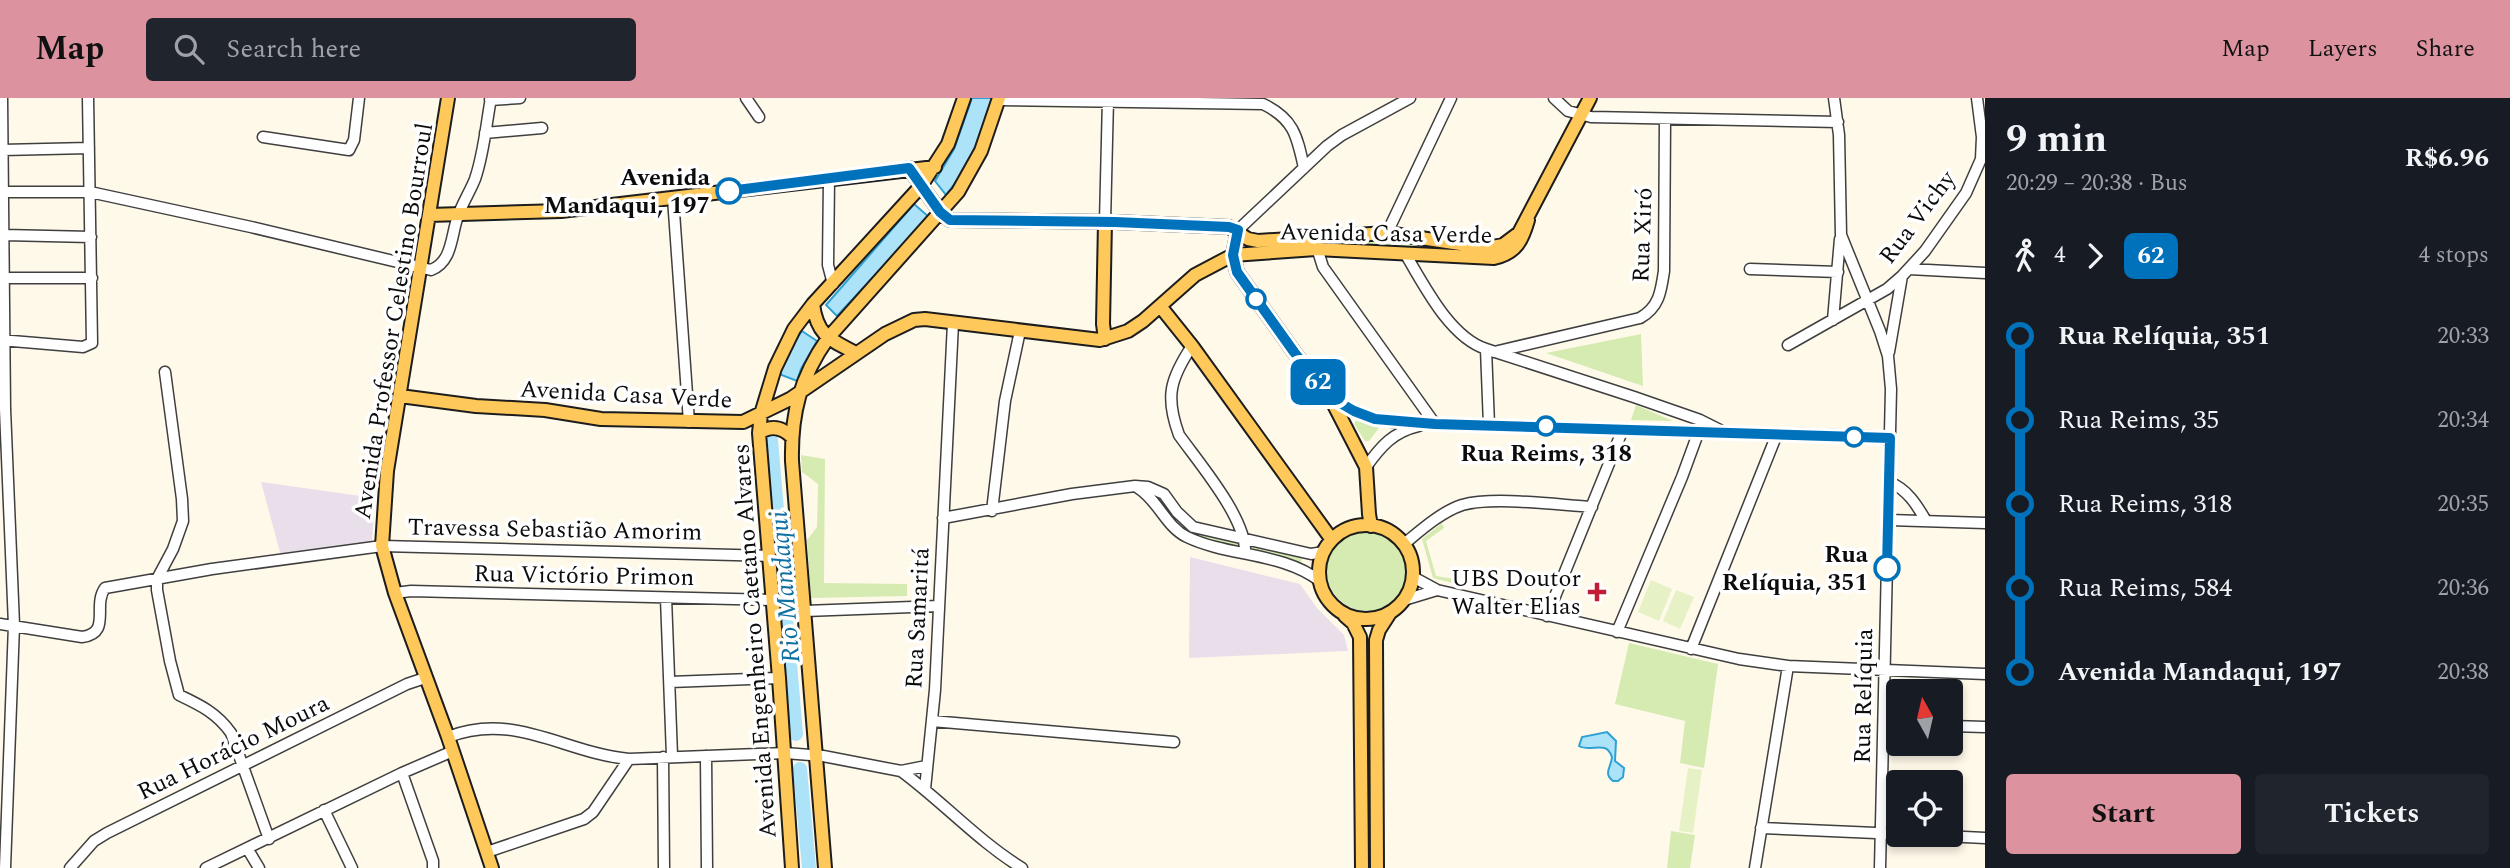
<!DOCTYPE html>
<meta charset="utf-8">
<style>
:root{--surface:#171b24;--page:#20242c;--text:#f1f3f6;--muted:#9ea1a6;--accent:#dc939f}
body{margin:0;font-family:Spectral,serif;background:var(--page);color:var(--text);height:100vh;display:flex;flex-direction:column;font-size:26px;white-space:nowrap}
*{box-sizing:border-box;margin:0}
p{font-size:23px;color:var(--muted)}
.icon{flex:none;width:38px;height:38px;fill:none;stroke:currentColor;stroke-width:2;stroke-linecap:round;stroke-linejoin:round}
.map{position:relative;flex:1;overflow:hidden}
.side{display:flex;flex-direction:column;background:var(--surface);width:525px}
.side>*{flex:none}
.badge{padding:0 14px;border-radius:10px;font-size:24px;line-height:46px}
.needle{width:46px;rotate:352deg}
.controls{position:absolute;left:1886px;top:581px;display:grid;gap:14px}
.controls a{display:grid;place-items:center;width:77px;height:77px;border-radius:7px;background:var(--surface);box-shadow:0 4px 10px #0003;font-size:35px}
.map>.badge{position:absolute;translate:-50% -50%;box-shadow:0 0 0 4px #fff}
.legs{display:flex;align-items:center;gap:10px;height:77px;padding:0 21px;font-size:23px}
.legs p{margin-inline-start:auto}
.summary{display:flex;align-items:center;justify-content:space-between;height:119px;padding:0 21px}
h1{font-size:38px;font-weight:700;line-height:52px}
.cta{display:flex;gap:14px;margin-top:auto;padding:14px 21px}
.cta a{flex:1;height:80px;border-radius:7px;background:var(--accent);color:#111;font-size:28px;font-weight:700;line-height:80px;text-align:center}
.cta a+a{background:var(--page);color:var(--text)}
ul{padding:0 21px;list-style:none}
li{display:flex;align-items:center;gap:24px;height:84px;font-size:26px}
li i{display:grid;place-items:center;width:10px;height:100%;margin:0 9px;background:currentColor}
li i::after{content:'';width:18px;height:18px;margin:-9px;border:5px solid;border-radius:50%;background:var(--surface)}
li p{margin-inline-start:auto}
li:first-child i{background:linear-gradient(#0000 50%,currentColor 0)}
li:last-child i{background:linear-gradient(currentColor 50%,#0000 0)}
header{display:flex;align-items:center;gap:42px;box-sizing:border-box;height:98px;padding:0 35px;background:var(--accent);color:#111}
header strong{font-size:33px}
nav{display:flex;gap:38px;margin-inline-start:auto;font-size:24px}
.search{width:490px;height:63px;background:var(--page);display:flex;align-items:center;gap:18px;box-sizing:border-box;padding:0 24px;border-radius:7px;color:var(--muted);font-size:26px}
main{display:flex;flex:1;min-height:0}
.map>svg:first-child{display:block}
.industrial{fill:#e9dfeb}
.green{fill:#d5ebb2}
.pitch{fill:#e6f2c5}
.water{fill:#ace3f9;stroke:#2fa1d4;stroke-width:2}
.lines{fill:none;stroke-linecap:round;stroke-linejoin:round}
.river{stroke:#ace3f9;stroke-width:14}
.minor-casing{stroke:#3f3f3f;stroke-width:13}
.major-casing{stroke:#1d1d1d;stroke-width:16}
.minor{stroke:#fff;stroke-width:10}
.major{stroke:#ffc85a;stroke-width:12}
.line-1-casing{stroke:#fff;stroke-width:16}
.line-1{stroke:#0072bc;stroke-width:10}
.stop-1-dot{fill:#fff;stroke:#0072bc;stroke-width:3.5}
.poi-dot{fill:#c21d34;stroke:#fff;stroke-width:2.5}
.labels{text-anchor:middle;stroke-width:7;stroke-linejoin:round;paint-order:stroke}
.stop-label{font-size:24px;font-weight:bold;fill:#0c0c0c;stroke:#fff;text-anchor:end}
.street-label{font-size:24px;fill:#0c0c0c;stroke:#fff}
.poi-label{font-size:24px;fill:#0c0c0c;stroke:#fff;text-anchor:end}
.water-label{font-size:26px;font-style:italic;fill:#0f70a3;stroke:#fff}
</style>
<header>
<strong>Map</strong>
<div class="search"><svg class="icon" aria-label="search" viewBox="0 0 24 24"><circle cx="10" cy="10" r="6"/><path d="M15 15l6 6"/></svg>Search here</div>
<nav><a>Map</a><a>Layers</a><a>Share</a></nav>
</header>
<main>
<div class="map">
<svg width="1985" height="770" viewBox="0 0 1985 770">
<rect width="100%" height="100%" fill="#fff9ea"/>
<path class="industrial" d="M 261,384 L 375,400 L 372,443 L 281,458 Z
M 1190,459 L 1300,486 L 1317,510 L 1344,537 L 1348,553 L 1189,560 Z"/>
<path class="green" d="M 1375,139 L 1434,148 L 1444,151 L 1442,154 L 1351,145 Z
M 1641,236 L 1643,288 L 1546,255 Z
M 1636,307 L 1673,323 L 1631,322 Z
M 1357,321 L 1379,330 L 1369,343 L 1365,343 L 1354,326 Z
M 801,357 L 825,361 L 824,485 L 907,486 L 907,498 L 811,500 L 807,442 L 817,429 L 818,386 L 802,374 Z
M 1153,393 L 1175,418 L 1211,438 L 1302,460 L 1301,465 L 1187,435 L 1147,394 Z
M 1442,425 L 1444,430 L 1426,443 L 1436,478 L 1455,481 L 1456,486 L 1433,480 L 1422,441 Z
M1327 473a40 40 0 1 1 80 0a40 40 0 1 1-80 0Z
M 1629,545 L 1718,566 L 1704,670 L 1680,665 L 1685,623 L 1615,606 Z
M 1671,733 L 1695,737 L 1690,770 L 1667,770 Z"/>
<path class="pitch" d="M 1651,482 L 1672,491 L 1659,523 L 1638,514 Z
M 1676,492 L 1694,499 L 1680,531 L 1663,523 Z
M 1688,670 L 1702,672 L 1693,735 L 1679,733 Z"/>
<path class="water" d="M 972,0 L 993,0 C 982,34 970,69 946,97 L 935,83 L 954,51 Z
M 914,106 L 929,119 L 837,218 L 826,207 Z
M 802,233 L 817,243 L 801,271 L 797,283 L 779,276 L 791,249 Z
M 1607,634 L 1616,643 L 1615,663 L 1624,670 L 1623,679 L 1618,683 L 1613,683 C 1603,675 1611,670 1612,659 C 1606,641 1591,655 1579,648 L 1582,639 Z"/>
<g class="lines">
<path class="river" d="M 771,342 L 796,636
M 800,671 L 809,770"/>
<defs>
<path id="minor" d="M 2,0 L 5,311 L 14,527 L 5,770
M 746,0 L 759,19
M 1554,0 L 1568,13 L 1591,19 L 1838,24
M 1834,0 L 1839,37 L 1841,137 L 1880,233 L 1888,258 L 1891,291 L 1880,770
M 490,2 L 520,0
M 998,2 L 1263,6 C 1294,21 1297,38 1304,70
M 485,35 L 542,30
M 263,39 L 349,52 L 354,42 L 359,0
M 2,52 L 89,50
M 829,81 L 828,167 L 833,186
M 4,94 L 90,94 L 251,129 L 431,172 C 452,164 451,139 457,121 C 461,107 470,94 475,81 C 484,55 486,27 491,0
M 673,100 L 689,324
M 1105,124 L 1108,1
M 1238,132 L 1327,48 L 1342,37 L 1410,0
M 1387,135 L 1451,0
M 4,137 L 91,139
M 1316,147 L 1323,169 L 1435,326
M 1406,157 C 1425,189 1450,239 1486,251 L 1634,299 L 1700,322 L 1720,332
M 1750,171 L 1838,174
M 1909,171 L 1985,175
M 5,180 L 92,180
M 1833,222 L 1840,141
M 0,242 L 83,249 L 92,245 L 88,0
M 1788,247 L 1887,191 L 1902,178 L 1925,153 L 1966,95 L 1981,61 L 1982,39 L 1977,0
M 1192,248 C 1170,281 1165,299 1179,337 C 1199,365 1247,421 1245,455
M 1486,251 L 1489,327
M 1494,254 L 1640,220 C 1659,209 1661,194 1664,173 L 1665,22
M 1889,254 L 1902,178
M 165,274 L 182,401 L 183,423 L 173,451 L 157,481 L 157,492 L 170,563 L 179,597 C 200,607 217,615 231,635 L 269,741
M 1331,299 C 1351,312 1369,321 1393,324 L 1890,339
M 1366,369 C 1381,348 1393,334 1419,328
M 1889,384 C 1907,391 1917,407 1926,423
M 1138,390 C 1158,402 1166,429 1187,439 C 1229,459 1282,454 1320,483
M 992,413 L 1005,303 L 1020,233
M 943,420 L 1072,396 L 1135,388 L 1148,389 L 1164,396 L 1177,414 L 1193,429 L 1311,456 L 1324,454
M 1889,422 L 1985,425
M 1404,446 C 1421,432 1441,414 1462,407 C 1494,398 1558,407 1592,409
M 1413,479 L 1437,492 L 1739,561 L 1788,568 L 1985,576
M 395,495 L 411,493 L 772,502
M 666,500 L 672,658
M 1404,502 L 1437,492
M 805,513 L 939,508
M 1547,518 L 1623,331
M 0,526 L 82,539 C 112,535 92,508 105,490 L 212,471 L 382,448 L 769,458
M 1617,534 L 1682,379 L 1700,330
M 1691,551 L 1777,336
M 670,584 L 779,580
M 932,623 L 1174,644
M 1884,625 L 1899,626
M 1951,628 L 1985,629
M 448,639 C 515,613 564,655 629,661 L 785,655 L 823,658 L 901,673 L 926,668
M 706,658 L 707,770
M 663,659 L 664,770
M 901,673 C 943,704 978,743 1022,770
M 402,675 L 433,763 L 433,770
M 925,691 L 935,592 L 953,225
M 324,712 L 352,770
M 1761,730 L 1899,736
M 1924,737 L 1985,740
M 247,750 L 259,770
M 487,754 L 584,721 L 593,714 L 629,661
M 70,770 L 94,743 L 107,735 L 407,586 L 425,580
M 206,770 L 402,675 L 453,653
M 1755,770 L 1788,568"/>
<path id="major" d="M 448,0 L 387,373 L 382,448 L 395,495 L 448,639 L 492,770
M 909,70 L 940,114 L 950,122 L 1115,124 L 1229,129 L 1248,141 L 1258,143 L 1387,135 L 1487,150 L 1503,147 L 1519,135 L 1590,0
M 429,117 L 561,113 L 935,69
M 1238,132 L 1233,157 L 1237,174 L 1294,254 L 1330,299 L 1366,369 L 1369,416 L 1371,428
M 813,206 C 817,238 831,242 856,255
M 1160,208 L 1192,248 L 1332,442
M 1105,241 L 1103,226 L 1105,124
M 400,298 L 476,308 L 545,312 L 601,321 L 743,324 L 790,301 L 885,236 L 914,222 L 925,221 L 1100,242 L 1128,233 L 1143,223 L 1195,177 L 1233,157 L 1316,151 L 1494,160 C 1516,155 1522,143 1528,122
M 759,335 C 771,327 782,329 792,339
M1319 474a47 47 0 1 1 94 0a47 47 0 1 1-94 0Z
M 1345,518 L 1353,525 L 1360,539 L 1362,770
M 792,770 L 779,580 L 759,335 L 761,316 L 775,270 L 794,231 L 813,206 L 921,88 L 948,46 L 964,0
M 825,770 L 792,363 C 791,315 800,280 828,240 L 958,94 L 981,53 L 999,0
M 1377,770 L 1376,542 L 1379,532 L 1390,515"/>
</defs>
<use href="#minor" class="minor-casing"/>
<use href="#major" class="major-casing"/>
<use href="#minor" class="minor"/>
<use href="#major" class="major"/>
</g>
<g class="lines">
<defs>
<path id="line-1" d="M 729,93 L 909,70 L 940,114 L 950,122 L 1115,124 L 1229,129 L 1238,132 L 1233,157 L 1237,174 L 1294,254 L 1330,299 L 1354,313 L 1375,321 L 1435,326 L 1890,340 L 1887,470"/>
</defs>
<use href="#line-1" class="line-1-casing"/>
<use href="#line-1" class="line-1"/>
</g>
<g class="stop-1-dot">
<circle cx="729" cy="93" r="12"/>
<circle cx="1256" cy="201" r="9"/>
<circle cx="1546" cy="328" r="9"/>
<circle cx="1854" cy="339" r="9"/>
<circle cx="1887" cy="470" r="12"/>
</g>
<path class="poi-dot" d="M1593.5 483.5h7v7h7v7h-7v7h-7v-7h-7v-7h7z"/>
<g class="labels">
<g class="stop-label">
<text x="710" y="87">Avenida<tspan x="710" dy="28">Mandaqui, 197</tspan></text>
<text x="1546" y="363" text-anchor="middle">Rua Reims, 318</text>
<text x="1868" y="464">Rua<tspan x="1868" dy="28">Relíquia, 351</tspan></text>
</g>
<g class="street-label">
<text transform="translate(1917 119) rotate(-53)" y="8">Rua Vichy</text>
<text transform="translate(1386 135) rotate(1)" y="8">Avenida Casa Verde</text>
<text transform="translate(1642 137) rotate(-88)" y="8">Rua Xiró</text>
<text transform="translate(393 223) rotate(-81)" y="8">Avenida Professor Celestino Bourroul</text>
<text transform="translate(626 296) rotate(3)" y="8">Avenida Casa Verde</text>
<text transform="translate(555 431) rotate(1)" y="8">Travessa Sebastião Amorim</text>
<text transform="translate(584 477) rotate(1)" y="8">Rua Victório Primon</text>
<text transform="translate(917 520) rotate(-87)" y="8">Rua Samaritá</text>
<text transform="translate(754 543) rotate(-94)" y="8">Avenida Engenheiro Caetano Alvares</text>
<text transform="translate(1863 598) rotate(-89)" y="8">Rua Relíquia</text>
<text transform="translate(233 649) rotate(-26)" y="8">Rua Horácio Moura</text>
</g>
<g class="poi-label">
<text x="1581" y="488">UBS Doutor<tspan x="1581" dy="28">Walter Elias</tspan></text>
</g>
<g class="water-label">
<text transform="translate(784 489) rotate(-95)" y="9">Rio Mandaqui</text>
</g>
</g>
</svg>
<div class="controls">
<a><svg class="needle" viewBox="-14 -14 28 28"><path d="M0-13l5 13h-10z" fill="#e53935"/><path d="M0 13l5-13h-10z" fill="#9ea1a6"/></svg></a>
<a><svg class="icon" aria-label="locate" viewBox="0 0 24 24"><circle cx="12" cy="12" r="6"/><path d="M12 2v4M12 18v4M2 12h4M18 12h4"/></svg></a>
</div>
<b class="badge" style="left:1318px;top:284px;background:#0072bc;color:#fff">62</b>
</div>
<section class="side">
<div class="summary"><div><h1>9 min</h1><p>20:29 – 20:38 · Bus</p></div><b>R$6.96</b></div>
<div class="legs"><svg class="icon" aria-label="walk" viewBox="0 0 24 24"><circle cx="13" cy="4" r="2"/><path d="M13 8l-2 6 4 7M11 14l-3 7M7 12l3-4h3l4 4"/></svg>4<svg class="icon" aria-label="forward" viewBox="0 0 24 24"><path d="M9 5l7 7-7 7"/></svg><b class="badge" style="background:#0072bc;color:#fff">62</b><p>4 stops</p></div>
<ul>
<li><i style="color:#0072bc"></i><b>Rua Relíquia, 351</b><p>20:33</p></li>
<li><i style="color:#0072bc"></i><span>Rua Reims, 35</span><p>20:34</p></li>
<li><i style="color:#0072bc"></i><span>Rua Reims, 318</span><p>20:35</p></li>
<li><i style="color:#0072bc"></i><span>Rua Reims, 584</span><p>20:36</p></li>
<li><i style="color:#0072bc"></i><b>Avenida Mandaqui, 197</b><p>20:38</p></li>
</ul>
<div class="cta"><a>Start</a><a>Tickets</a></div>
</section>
</main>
